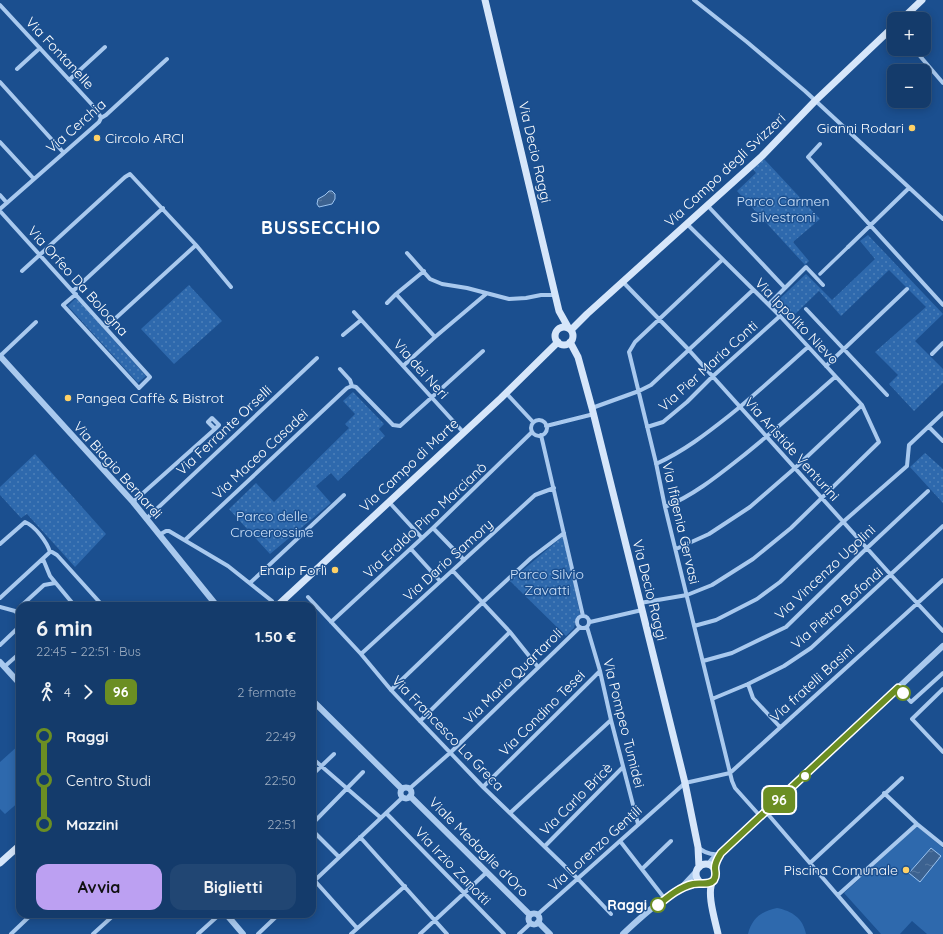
<!DOCTYPE html>
<html lang="it">
<meta charset="utf-8">
<style>
:root{--surface:#143b6b;--page:#214673;--text:#f1f3f6;--muted:#9dadc1;--line:#33557e;--accent:#bca0f2}
body{margin:0;font-family:Quicksand,sans-serif;background:var(--page);color:var(--text);height:100vh;display:flex;flex-direction:column;font-size:15px;white-space:nowrap}
*{box-sizing:border-box;margin:0}
p{font-size:13px;color:var(--muted)}
.icon{flex:none;width:22px;height:22px;fill:none;stroke:currentColor;stroke-width:2;stroke-linecap:round;stroke-linejoin:round}
.map{position:relative;flex:1;overflow:hidden}
.sheet{position:absolute;left:16px;top:602px;width:300px;height:316px;display:flex;flex-direction:column;background:var(--surface);border-radius:12px;box-shadow:0 2px 10px #0003,0 0 0 1px var(--line)}
.sheet>*{flex:none}
.badge{padding:0 8px;border-radius:6px;font-size:14px;line-height:26px}
.buttons{position:absolute;left:887px;top:12px;display:grid;gap:8px}
.buttons a{display:grid;place-items:center;width:44px;height:44px;border-radius:8px;background:var(--surface);box-shadow:0 2px 10px #0003,0 0 0 1px var(--line);font-size:20px}
.map>.badge{position:absolute;translate:-50% -50%;box-shadow:0 0 0 2px #fff}
.legs{display:flex;align-items:center;gap:6px;height:44px;padding:0 20px;font-size:13px}
.legs p{margin-inline-start:auto}
.overview{display:flex;align-items:center;justify-content:space-between;height:68px;padding:0 20px}
h1{font-size:22px;font-weight:700;line-height:30px}
.button{display:flex;gap:8px;margin-top:auto;padding:8px 20px}
.button a{flex:1;height:46px;border-radius:12px;background:var(--accent);color:#111;font-size:16px;font-weight:700;line-height:46px;text-align:center}
.button a+a{background:var(--page);color:var(--text)}
ul{padding:0 20px;list-style:none}
li{display:flex;align-items:center;gap:14px;height:44px;font-size:15px}
li i{display:grid;place-items:center;width:6px;height:100%;margin:0 5px;background:currentColor}
li i::after{content:'';width:10px;height:10px;margin:-5px;border:3px solid;border-radius:50%;background:var(--surface)}
li p{margin-inline-start:auto}
li:first-child i{background:linear-gradient(#0000 50%,currentColor 0)}
li:last-child i{background:linear-gradient(currentColor 50%,#0000 0)}
.map>svg:first-child{display:block}
.green{fill:url(#green-dots)}
.pitch{fill:#2e69ad}
.water{fill:url(#water-ripples);stroke:#9cc4f0}
.lines{fill:none;stroke-linecap:round;stroke-linejoin:round}
.pedestrian{stroke:#a9c9ee;stroke-width:3.5}
.minor{stroke:#a9c9ee;stroke-width:4}
.tertiary{stroke:#a9c9ee;stroke-width:6}
.secondary{stroke:#d6e6fa;stroke-width:7}
.line-1-casing{stroke:#fff;stroke-width:9}
.line-1{stroke:#6b8e23;stroke-width:6}
.poi-dot{fill:#ffd166;stroke:#1b4f8f;stroke-width:1.5}
.stop-1-dot{fill:#fff;stroke:#6b8e23;stroke-width:2}
.labels{text-anchor:middle;stroke-width:3;stroke-linejoin:round;paint-order:stroke}
.street-label{font-size:14px;fill:#fff;stroke:#1b4f8f}
.poi-label{font-size:14px;fill:#fff;stroke:#1b4f8f;text-anchor:end}
.park-label{font-size:14px;fill:#cfe3fa;stroke:#1b4f8f}
.stop-label{font-size:14px;font-weight:bold;fill:#fff;stroke:#1b4f8f;text-anchor:end}
.district-label{font-size:18px;font-weight:bold;letter-spacing:1px;fill:#fff;stroke:#1b4f8f}
</style>
<div class="map">
<svg width="943" height="934" viewBox="0 0 943 934">
<defs>
<pattern id="green-dots" width="8" height="8" patternUnits="userSpaceOnUse"><rect width="8" height="8" fill="#2e69ad"/><path d="M2 2h.1M6 6h.1" fill="none" stroke="#4d80b9" stroke-width="1.8" stroke-linecap="round"/></pattern>
<pattern id="water-ripples" width="26" height="14" patternUnits="userSpaceOnUse"><rect width="26" height="14" fill="#3c6290"/><path d="M2 4q2-2 4 0t4 0M15 11q2-2 4 0t4 0" fill="none" stroke="#597aa1"/></pattern>
</defs>
<rect width="100%" height="100%" fill="#1b4f8f"/>
<path class="green" d="M 764,159 L 820,219 L 793,242 L 809,261 L 805,265 L 737,191 L 756,173 L 753,169 Z
M 868,235 L 943,314 L 915,341 L 943,369 L 943,383 L 914,411 L 889,384 L 898,375 L 875,352 L 926,307 L 889,270 L 841,316 L 819,291 L 789,320 L 773,305 L 806,274 L 832,300 L 875,259 L 860,241 Z
M 189,285 L 222,321 L 174,364 L 141,329 Z
M 76,298 L 146,376 L 138,383 L 68,306 Z
M 353,392 L 384,424 L 379,429 L 385,436 L 338,481 L 331,473 L 316,486 L 331,503 L 270,554 L 229,509 L 256,483 L 274,502 L 349,428 L 345,424 L 355,414 L 343,401 Z
M 925,453 L 943,469 L 943,503 L 910,467 Z
M 35,454 L 106,534 L 75,567 L 27,514 L 21,518 L 0,495 L 0,487 Z
M 563,536 L 580,614 L 576,620 L 574,628 L 566,636 L 510,581 Z"/>
<path class="pitch" d="M 20,744 L 20,801 L 5,814 L 0,809 L 0,762 Z
M 917,826 L 943,848 L 943,934 L 927,934 L 912,921 L 900,934 L 881,934 L 844,893 Z
M 777,908 C 792,911 803,918 806,934 L 748,934 C 752,918 762,911 777,908 Z"/>
<path class="water" d="M 329,191 L 332,191 L 335,194 L 335,199 L 332,204 L 319,207 L 317,204 L 318,199 L 325,195 Z
M 931,848 L 941,856 L 920,882 L 909,873 Z"/>
<g class="lines">
<path class="pedestrian" d="M 820,274 L 848,247"/>
<path class="minor" d="M 694,0 L 747,42 L 805,91 L 943,219
M 0,5 L 97,110 L 101,118
M 914,49 L 943,83
M 17,69 L 40,48
M 921,71 L 927,66
M 69,80 L 105,47
M 0,82 L 63,152
M 0,142 L 34,179
M 820,144 L 808,157 L 943,305
M 0,195 L 7,203
M 707,205 L 785,288
M 0,209 L 99,122 L 101,118 L 106,115 L 167,59
M 0,211 L 150,377 L 139,388 L 63,305 L 76,294
M 848,247 L 909,188
M 407,253 L 430,279 L 442,284 L 467,288 L 509,299 L 526,298 L 541,295 L 556,295
M 722,260 L 635,342 L 629,352 L 656,463 L 665,507 L 732,781 L 735,788 L 761,817
M 22,271 L 125,177 L 130,174 L 196,245 L 231,287
M 424,271 L 396,294 L 435,337
M 623,282 L 688,349 L 891,575 L 943,631
M 73,291 L 163,208
M 387,303 L 396,294
M 769,304 L 806,267 L 823,285
M 806,309 L 887,395
M 354,312 L 464,433
M 106,327 L 196,245
M 343,335 L 361,320
M 932,354 L 943,343
M 0,356 L 36,322
M 403,366 L 435,337 L 486,294
M 826,366 L 907,289
M 340,369 L 350,380 L 352,386 L 356,387 L 393,425 L 400,426 L 483,351
M 506,393 L 533,422
M 592,408 L 639,391 L 651,385 L 753,290
M531 428a8 8 0 1 1 16 0a8 8 0 1 1-16 0Z
M 546,426 L 594,414
M 647,427 L 663,422 L 687,402 L 712,377 L 780,316
M 929,427 L 943,441
M 541,435 L 583,616
M 656,464 C 684,451 706,434 730,415 C 757,393 782,370 808,347
M 133,502 L 215,429 L 208,422 L 212,418 L 219,425 L 215,429
M 389,502 L 422,538
M 665,507 C 692,496 715,478 739,459 C 772,433 803,405 835,377
M 146,519 L 317,358
M 433,528 L 464,560
M 159,535 L 166,531 L 169,531 L 228,566 L 272,601
M 185,540 L 347,388 L 352,386
M 0,544 L 25,522 C 35,526 47,542 50,552
M 411,549 L 440,581
M 676,549 L 709,534 L 750,507 L 795,468 L 862,405
M 50,552 L 52,552 L 57,555 L 103,606
M 43,559 L 50,576 L 74,605 L 85,606
M 453,571 L 510,632 L 538,667
M 250,583 L 344,495
M 308,597 L 361,654 L 391,690 L 420,721 L 483,787 L 578,879 L 611,914
M 0,598 L 50,552
M 640,603 L 687,595 L 712,585 L 753,559 L 791,528 L 879,442 L 862,405 L 780,316 L 687,224
M 21,606 L 44,585 L 55,583
M 92,606 L 100,603
M 0,607 L 15,611
M 15,611 L 20,616
M577 622a6 6 0 1 1 12 0a6 6 0 1 1-12 0Z
M 331,622 L 433,528 L 532,432
M 590,622 L 642,610
M 694,626 L 716,620 L 757,599 L 780,582 L 843,522 L 907,466 L 909,445 L 943,413
M 587,627 L 600,671 L 611,720 L 638,824
M 0,645 L 20,626
M 361,654 L 535,495 L 554,488
M 703,661 L 732,653 L 786,627 L 867,548 L 928,491
M 4,667 L 20,653
M 748,684 L 753,698 L 780,727
M 898,688 L 911,702 L 943,673
M 943,689 L 912,719 L 943,752
M 391,690 L 482,603 L 531,558 L 564,533
M 712,699 L 748,684 L 784,666 L 811,648 L 943,526
M 420,721 L 510,632
M 312,758 L 381,818
M 312,775 L 334,754
M 483,787 L 600,671
M 409,789 L 451,752 L 580,627
M 884,793 L 917,824 L 943,845
M 766,812 L 871,934
M 386,813 L 504,934
M 510,813 L 611,720
M 312,824 L 363,772
M 312,830 L 339,857
M 360,837 L 447,934
M 620,841 L 665,899
M 545,846 L 623,767
M 698,847 C 704,853 710,855 719,854
M 810,863 L 902,778
M 642,869 L 671,841
M 315,881 L 357,928
M 312,883 L 403,797
M 838,895 L 917,824
M 538,914 L 685,783 L 730,773 L 943,580
M 11,934 L 32,914
M 93,934 L 115,914
M 198,934 L 220,914
M 258,934 L 279,914
M 351,934 L 405,886
M 420,934 L 487,872
M 519,934 L 531,923"/>
<path class="tertiary" d="M 0,356 L 133,502 L 217,606
M 0,662 L 20,684
M 312,700 L 402,789
M400.5 793a5.5 5.5 0 1 1 11 0a5.5 5.5 0 1 1-11 0Z
M 410,796 L 530,915
M 709,864 L 714,858 L 721,853 L 943,646
M 715,869 L 716,863 L 721,854
M 682,887 L 696,872
M528.5 919a5.5 5.5 0 1 1 11 0a5.5 5.5 0 1 1-11 0Z
M 226,914 L 243,934
M 538,922 L 550,934
M 623,934 C 644,914 672,888 701,882"/>
<path class="secondary" d="M 485,0 L 559,311 L 568,327
M 902,19 L 922,0
M555 336a9 9 0 1 1 18 0a9 9 0 1 1-18 0Z
M 571,330 L 587,314 L 762,156 L 815,101 L 894,26
M 570,342 L 578,357 L 592,408 L 685,783 L 698,847 L 699,867
M 277,606 L 501,398 L 558,342
M 0,863 L 20,845
M696 874a10 10 0 1 1 20 0a10 10 0 1 1-20 0Z
M 713,881 C 706,892 715,920 718,934"/>
</g>
<g class="lines">
<defs>
<path id="line-1" d="M 658,905 C 669,896 680,887 693,884 C 700,882 709,886 714,880 C 717,875 715,872 715,868 C 715,862 718,858 721,853 L 898,688 L 903,693"/>
</defs>
<use href="#line-1" class="line-1-casing"/>
<use href="#line-1" class="line-1"/>
</g>
<g class="poi-dot">
<circle cx="912" cy="128" r="4"/>
<circle cx="97" cy="138" r="4"/>
<circle cx="68" cy="398" r="4"/>
<circle cx="335" cy="570" r="4"/>
<circle cx="906" cy="870" r="4"/>
</g>
<g class="stop-1-dot">
<circle cx="903" cy="693" r="7"/>
<circle cx="805" cy="776" r="5"/>
<circle cx="658" cy="905" r="7"/>
</g>
<g class="labels">
<g class="street-label">
<text transform="translate(60 53) rotate(47)" y="5">Via Fontanelle</text>
<text transform="translate(76 126) rotate(-41)" y="5">Via Cerchia</text>
<text transform="translate(535 152) rotate(77)" y="5">Via Decio Raggi</text>
<text transform="translate(725 170) rotate(-43)" y="5">Via Campo degli Svizzeri</text>
<text transform="translate(78 281) rotate(48)" y="5">Via Orfeo Da Bologna</text>
<text transform="translate(797 321) rotate(46)" y="5">Via Ippolito Nievo</text>
<text transform="translate(708 366) rotate(-42)" y="5">Via Pier Maria Conti</text>
<text transform="translate(421 369) rotate(48)" y="5">Via dei Neri</text>
<text transform="translate(224 430) rotate(-43)" y="5">Via Ferrante Orselli</text>
<text transform="translate(792 449) rotate(48)" y="5">Via Aristide Venturini</text>
<text transform="translate(260 454) rotate(-43)" y="5">Via Maceo Casadei</text>
<text transform="translate(409 465) rotate(-43)" y="5">Via Campo di Marte</text>
<text transform="translate(118 470) rotate(48)" y="5">Via Biagio Bernardi</text>
<text transform="translate(425 520) rotate(-43)" y="5">Via Eraldo Pino Marcianò</text>
<text transform="translate(681 523) rotate(77)" y="5">Via Ifigenia Gervasi</text>
<text transform="translate(448 560) rotate(-42)" y="5">Via Dario Samory</text>
<text transform="translate(825 572) rotate(-43)" y="5">Via Vincenzo Ugolini</text>
<text transform="translate(650 590) rotate(76)" y="5">Via Decio Raggi</text>
<text transform="translate(837 608) rotate(-41)" y="5">Via Pietro Bofondi</text>
<text transform="translate(513 676) rotate(-44)" y="5">Via Mario Quartaroli</text>
<text transform="translate(812 683) rotate(-42)" y="5">Via fratelli Basini</text>
<text transform="translate(542 713) rotate(-45)" y="5">Via Condino Tesei</text>
<text transform="translate(624 723) rotate(76)" y="5">Via Pompeo Tumidei</text>
<text transform="translate(448 733) rotate(46)" y="5">Via Francesco La Greca</text>
<text transform="translate(576 799) rotate(-45)" y="5">Via Carlo Bricè</text>
<text transform="translate(479 847) rotate(45)" y="5">Viale Medaglie d'Oro</text>
<text transform="translate(595 848) rotate(-42)" y="5">Via Lorenzo Gentili</text>
<text transform="translate(453 866) rotate(46)" y="5">Via Irzio Zanotti</text>
</g>
<g class="poi-label">
<text x="904" y="133">Gianni Rodari</text>
<text x="105" y="143" text-anchor="start">Circolo ARCI</text>
<text x="76" y="403" text-anchor="start">Pangea Caffè &amp; Bistrot</text>
<text x="327" y="575">Enaip Forlì</text>
<text x="898" y="875">Piscina Comunale</text>
</g>
<g class="park-label">
<text x="783" y="206">Parco Carmen<tspan x="783" dy="16">Silvestroni</tspan></text>
<text x="272" y="521">Parco delle<tspan x="272" dy="16">Crocerossine</tspan></text>
<text x="547" y="579">Parco Silvio<tspan x="547" dy="16">Zavatti</tspan></text>
</g>
<g class="stop-label">
<text x="647" y="910">Raggi</text>
</g>
<g class="district-label">
<text x="321" y="234">BUSSECCHIO</text>
</g>
</g>
</svg>
<div class="buttons">
<a>+</a>
<a>−</a>
</div>
<b class="badge" style="left:779px;top:800px;background:#6b8e23;color:#fff">96</b>
<section class="sheet">
<div class="overview"><div><h1>6 min</h1><p>22:45 – 22:51 · Bus</p></div><b>1.50 €</b></div>
<div class="legs"><svg class="icon" aria-label="walk" viewBox="0 0 24 24"><circle cx="13" cy="4" r="2"/><path d="M13 8l-2 6 4 7M11 14l-3 7M7 12l3-4h3l4 4"/></svg>4<svg class="icon" aria-label="forward" viewBox="0 0 24 24"><path d="M9 5l7 7-7 7"/></svg><b class="badge" style="background:#6b8e23;color:#fff">96</b><p>2 fermate</p></div>
<ul>
<li><i style="color:#6b8e23"></i><b>Raggi</b><p>22:49</p></li>
<li><i style="color:#6b8e23"></i><span>Centro Studi</span><p>22:50</p></li>
<li><i style="color:#6b8e23"></i><b>Mazzini</b><p>22:51</p></li>
</ul>
<div class="button"><a>Avvia</a><a>Biglietti</a></div>
</section>
</div>
